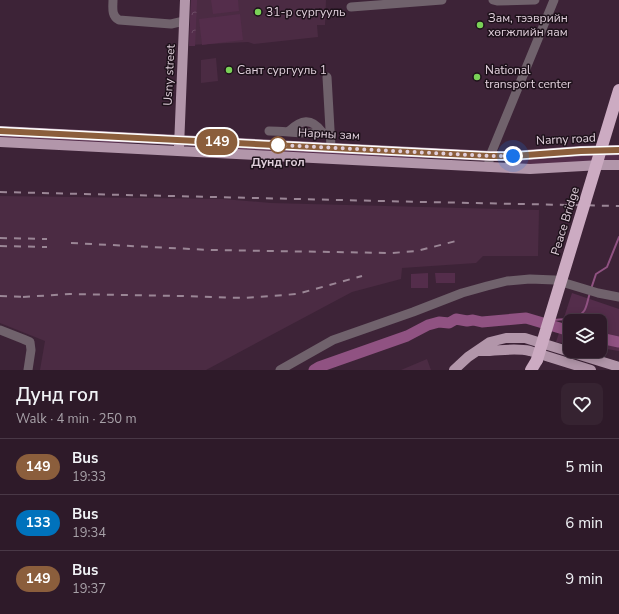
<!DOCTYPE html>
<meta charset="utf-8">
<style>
:root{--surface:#2e1a29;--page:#362331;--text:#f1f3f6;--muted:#a7a1a8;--line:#493846}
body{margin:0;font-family:"Nunito Sans",sans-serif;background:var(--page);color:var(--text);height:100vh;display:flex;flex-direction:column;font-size:15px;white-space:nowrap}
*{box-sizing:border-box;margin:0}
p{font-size:13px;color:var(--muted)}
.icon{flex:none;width:22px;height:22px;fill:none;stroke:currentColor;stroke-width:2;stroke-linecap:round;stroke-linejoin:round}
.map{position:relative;height:370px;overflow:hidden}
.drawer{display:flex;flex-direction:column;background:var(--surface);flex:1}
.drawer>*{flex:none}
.badge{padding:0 8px;border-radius:13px;font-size:14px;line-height:26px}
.fabs{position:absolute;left:563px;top:314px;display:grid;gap:8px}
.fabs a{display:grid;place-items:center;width:44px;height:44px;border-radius:8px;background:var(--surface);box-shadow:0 2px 10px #0003,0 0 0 1px var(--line);font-size:20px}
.you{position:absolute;width:20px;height:20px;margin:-10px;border:3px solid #fff;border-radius:50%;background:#1a73e8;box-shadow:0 0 0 6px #1a73e833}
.map>.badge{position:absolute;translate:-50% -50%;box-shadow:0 0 0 2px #fff}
.round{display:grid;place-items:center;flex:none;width:42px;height:42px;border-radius:8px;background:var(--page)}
.head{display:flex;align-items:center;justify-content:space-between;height:68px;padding:0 16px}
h1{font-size:19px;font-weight:600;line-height:30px}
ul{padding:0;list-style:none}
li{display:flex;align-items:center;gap:12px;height:56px;padding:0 16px;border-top:1px solid var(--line)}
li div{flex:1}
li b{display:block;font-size:15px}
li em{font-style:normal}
li .badge{min-width:44px;font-weight:700;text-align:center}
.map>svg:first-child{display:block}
.built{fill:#4b2b43}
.grass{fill:#542d4b}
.forest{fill:url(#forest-crowns)}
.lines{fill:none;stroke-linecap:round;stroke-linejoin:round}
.stream{stroke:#905282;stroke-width:2}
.river{stroke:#905282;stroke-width:11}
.minor{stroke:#70626c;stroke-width:9}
.major{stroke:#b296aa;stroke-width:10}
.highway{stroke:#ccabc2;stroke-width:12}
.rail{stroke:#9b8696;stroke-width:2;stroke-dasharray:7 7;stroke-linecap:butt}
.highway-bridge{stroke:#ccabc2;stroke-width:12}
.line-casing{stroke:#fff;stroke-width:9}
.line{stroke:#8b5e3c;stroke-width:6}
.walk{stroke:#e0cfdb;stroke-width:4;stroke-dasharray:0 7.2}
.poi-dot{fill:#7ad157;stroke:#1d111a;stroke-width:1.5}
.stop-dot{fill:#fff;stroke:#8b5e3c;stroke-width:2}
.labels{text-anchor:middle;stroke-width:3;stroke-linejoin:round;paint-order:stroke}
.poi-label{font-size:12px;fill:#e0cfdb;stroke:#1d111a;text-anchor:start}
.street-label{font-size:12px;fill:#e0cfdb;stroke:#1d111a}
.stop-label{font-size:12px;font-weight:bold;fill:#e0cfdb;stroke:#1d111a}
</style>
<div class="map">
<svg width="619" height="370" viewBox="0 0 619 370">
<defs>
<pattern id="forest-crowns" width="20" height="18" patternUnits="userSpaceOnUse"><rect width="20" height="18" fill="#542d4b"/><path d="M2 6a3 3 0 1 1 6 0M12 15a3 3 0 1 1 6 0" fill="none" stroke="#6c4a64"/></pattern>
</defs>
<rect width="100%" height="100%" fill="#3d2337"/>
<path class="built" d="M 191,0 L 326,0 L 325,25 L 317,25 L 318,37 L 254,44 L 248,42 L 189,45 Z
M 216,58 L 218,81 L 201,83 L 201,60 Z
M 0,196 L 223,199 L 271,203 L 539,210 L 538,256 L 483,256 L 476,263 L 402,268 L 401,279 L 352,292 L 206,370 L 40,370 L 45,341 L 0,323 Z
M 427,359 L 431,370 L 401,370 Z"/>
<path class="grass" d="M 211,0 L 238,0 L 239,11 L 213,14 Z
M 240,14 L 243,40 L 202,45 L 199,19 Z
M 0,135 L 134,142 L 105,144 L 0,139 Z
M 194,145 L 431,158 L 411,159 L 193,147 Z
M 619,154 L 619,160 L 552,164 L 510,164 L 506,162 L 508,160 L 553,159 L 587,155 Z
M 428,273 L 428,288 L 411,288 L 411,274 Z
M 435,273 L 455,273 L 455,283 L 436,283 Z
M 572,293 L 619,309 L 619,351 L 600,348 L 600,321 L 570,321 L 570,344 L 556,342 Z"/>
<path class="forest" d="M 191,0 L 197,0 L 195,46 L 189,46 Z"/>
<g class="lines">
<path class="stream" d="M 591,289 L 596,274 L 607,267 L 619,237
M 554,320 C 564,319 577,320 584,311 C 587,307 588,298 590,293
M 536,321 L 544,320"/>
<path class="river" d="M 600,338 L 619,342
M 314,370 L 319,367 L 407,336 L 428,325 L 439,322 L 449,323 L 456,319 L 467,321 L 473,320 L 482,322 L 526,318 L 570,331"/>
<path class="minor" d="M 113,0 C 113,7 111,16 119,20 L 171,24 L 184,21
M 493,0 L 497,1 L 535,0
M 351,7 L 442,0
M 327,77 L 331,147
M 269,131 C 287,131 305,135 322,132
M 289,131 C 301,120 311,117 322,132
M 488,167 L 490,156 L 554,0
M 0,330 L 23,339 L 30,342 L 31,350 L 28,370
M 280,370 L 333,340 L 413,312 L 462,293 L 487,286 L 507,281 L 530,279 L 555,280 L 598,293 L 619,297"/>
<path class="major" d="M 0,131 L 490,156 L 513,156 L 581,151 L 619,150
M 0,142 L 530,169 L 601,165 L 619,165
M 179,147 L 185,0
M 478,351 C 496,352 512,347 530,351 L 591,370
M 454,370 L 468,357 L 490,342 L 506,338 L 525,338 L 619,367"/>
<path class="highway" d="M 531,370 L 537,360"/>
<path class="rail" d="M 0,192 L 425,202 L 619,206
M 0,238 L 47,239
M 71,243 L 211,250 L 392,253 L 417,251 L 456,241
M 0,246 L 47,247
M 0,296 L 27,297
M 23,297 L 70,294 L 181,296 L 244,298 L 297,294 L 362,276"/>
<path class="highway-bridge" d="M 537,360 L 619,90"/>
</g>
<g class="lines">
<defs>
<path id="line" d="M 0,131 L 490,156 L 513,156 L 581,151 L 619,150"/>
</defs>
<use href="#line" class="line-casing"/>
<use href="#line" class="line"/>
<path class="walk" d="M 278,145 L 490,156 L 513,156"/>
</g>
<g class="poi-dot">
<circle cx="258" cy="12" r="4"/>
<circle cx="480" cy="25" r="4"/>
<circle cx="229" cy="70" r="4"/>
<circle cx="477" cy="77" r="4"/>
</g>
<circle class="stop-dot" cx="278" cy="145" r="8"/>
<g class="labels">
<g class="poi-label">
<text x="266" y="16">31-р сургууль</text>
<text x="488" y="22">Зам, тээврийн<tspan x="488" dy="14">хөгжлийн яам</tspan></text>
<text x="237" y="74">Сант сургууль 1</text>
<text x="485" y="74">National<tspan x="485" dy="14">transport center</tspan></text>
</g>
<g class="street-label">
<text transform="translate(169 75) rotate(-87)" y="4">Usny street</text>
<text transform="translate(329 134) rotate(3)" y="4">Нарны зам</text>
<text transform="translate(566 139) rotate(-3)" y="4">Narny road</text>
<text transform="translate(565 221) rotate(-73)" y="4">Peace Bridge</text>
</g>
<g class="stop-label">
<text x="278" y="166">Дунд гол</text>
</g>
</g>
</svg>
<div class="fabs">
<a><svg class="icon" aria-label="layers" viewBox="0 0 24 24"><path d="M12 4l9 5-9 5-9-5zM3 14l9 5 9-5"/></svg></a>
</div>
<div class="you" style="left:513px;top:156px"></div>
<b class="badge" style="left:217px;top:142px;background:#8b5e3c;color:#fff">149</b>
</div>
<section class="drawer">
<div class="head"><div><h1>Дунд гол</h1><p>Walk · 4 min · 250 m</p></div><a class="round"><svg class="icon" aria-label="heart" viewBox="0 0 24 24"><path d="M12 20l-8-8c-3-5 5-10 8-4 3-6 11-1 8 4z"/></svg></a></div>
<ul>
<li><span class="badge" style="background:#8b5e3c;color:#fff">149</span><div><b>Bus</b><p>19:33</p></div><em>5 min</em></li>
<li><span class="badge" style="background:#0072bc;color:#fff">133</span><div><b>Bus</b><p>19:34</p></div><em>6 min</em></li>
<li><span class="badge" style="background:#8b5e3c;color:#fff">149</span><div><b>Bus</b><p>19:37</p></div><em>9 min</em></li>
</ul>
</section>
